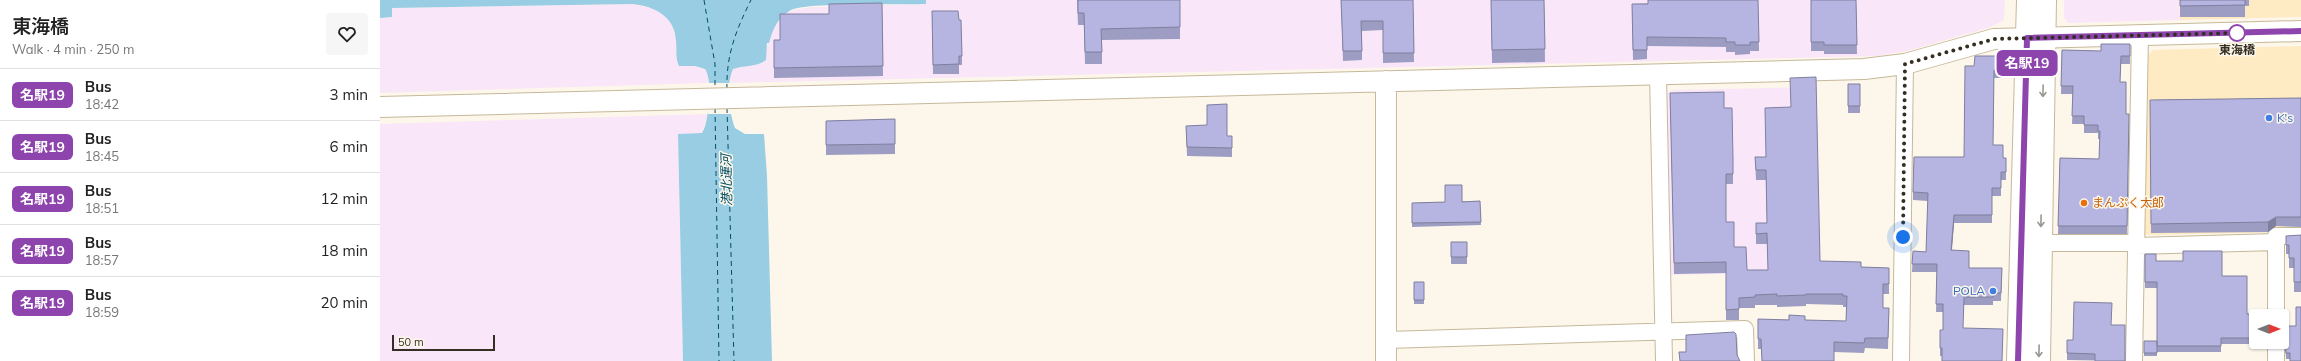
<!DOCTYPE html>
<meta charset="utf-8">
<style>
:root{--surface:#fff;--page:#f6f6f6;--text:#222;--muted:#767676;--line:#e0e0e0}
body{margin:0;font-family:Mulish,"Noto Sans JP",sans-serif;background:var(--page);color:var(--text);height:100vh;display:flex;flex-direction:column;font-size:15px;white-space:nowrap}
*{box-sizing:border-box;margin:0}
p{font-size:13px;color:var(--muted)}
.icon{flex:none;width:22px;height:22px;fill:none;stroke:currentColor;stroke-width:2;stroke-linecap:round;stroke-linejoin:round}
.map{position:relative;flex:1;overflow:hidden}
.side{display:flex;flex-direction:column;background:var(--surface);width:380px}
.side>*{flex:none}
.badge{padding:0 8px;border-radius:6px;font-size:14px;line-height:26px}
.needle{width:26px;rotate:90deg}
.buttons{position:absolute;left:1869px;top:309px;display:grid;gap:8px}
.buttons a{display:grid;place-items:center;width:40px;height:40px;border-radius:4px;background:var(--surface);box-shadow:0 1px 3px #0004;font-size:20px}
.scale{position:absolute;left:12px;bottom:10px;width:103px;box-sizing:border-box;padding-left:4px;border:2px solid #352f23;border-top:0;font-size:11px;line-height:14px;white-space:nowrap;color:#352f23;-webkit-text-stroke:3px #fdf7eb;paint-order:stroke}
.you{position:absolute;width:20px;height:20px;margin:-10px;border:3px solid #fff;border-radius:50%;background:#1a73e8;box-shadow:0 0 0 6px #1a73e833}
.map>.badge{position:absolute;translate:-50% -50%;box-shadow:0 0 0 2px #fff}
.round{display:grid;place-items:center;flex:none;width:42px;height:42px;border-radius:4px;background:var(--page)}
.overview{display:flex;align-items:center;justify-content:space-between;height:68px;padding:0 12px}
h1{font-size:19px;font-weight:600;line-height:30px}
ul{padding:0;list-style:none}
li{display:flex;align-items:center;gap:12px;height:52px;padding:0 12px;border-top:1px solid var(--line)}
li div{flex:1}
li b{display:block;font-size:15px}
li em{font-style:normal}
li .badge{min-width:44px;font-weight:700;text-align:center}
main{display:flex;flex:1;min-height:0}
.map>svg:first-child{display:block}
.built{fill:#feebc4}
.industrial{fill:#f9e7f9}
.water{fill:#98cde3}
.pier{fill:#fdf7eb}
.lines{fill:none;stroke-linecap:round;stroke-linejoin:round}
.ferry{stroke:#024e65;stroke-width:1;stroke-dasharray:5 4;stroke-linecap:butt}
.minor-casing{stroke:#c6b89a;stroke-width:18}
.tertiary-casing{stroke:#c6b89a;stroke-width:22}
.primary-casing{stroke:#c6b89a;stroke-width:24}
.minor{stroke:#fff;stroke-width:16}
.tertiary{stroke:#fff;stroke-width:20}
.primary{stroke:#fff;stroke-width:22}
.wall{fill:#9d9cc2}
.shaded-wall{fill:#7f7f9e}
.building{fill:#b6b5e2;stroke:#7f7f9e}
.oneway{stroke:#9a9791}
.line-casing{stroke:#fff;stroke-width:9}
.line{stroke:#8e44ad;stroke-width:6}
.walk{stroke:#352f23;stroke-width:4;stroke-dasharray:0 7.2}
.stop-dot{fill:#fff;stroke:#8e44ad;stroke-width:2}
.shop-dot{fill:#3f7fe0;stroke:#fdf7eb;stroke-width:1.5}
.food-dot{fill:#e8710a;stroke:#fdf7eb;stroke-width:1.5}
.labels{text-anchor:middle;stroke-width:3;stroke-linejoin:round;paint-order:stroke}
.stop-label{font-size:12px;font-weight:bold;fill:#352f23;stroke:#fdf7eb}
.shop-label{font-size:12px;fill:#366cbe;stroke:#fdf7eb;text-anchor:start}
.food-label{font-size:12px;fill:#c56008;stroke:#fdf7eb;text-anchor:start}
.water-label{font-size:13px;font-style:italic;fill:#024e65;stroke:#fdf7eb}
</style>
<main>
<section class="side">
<div class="overview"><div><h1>東海橋</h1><p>Walk · 4 min · 250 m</p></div><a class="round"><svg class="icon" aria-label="heart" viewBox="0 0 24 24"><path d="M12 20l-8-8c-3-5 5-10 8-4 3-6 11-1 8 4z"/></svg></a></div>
<ul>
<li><span class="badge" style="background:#8e44ad;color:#fff">名駅19</span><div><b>Bus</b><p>18:42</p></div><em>3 min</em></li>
<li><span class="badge" style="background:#8e44ad;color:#fff">名駅19</span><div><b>Bus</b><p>18:45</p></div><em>6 min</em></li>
<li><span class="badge" style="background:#8e44ad;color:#fff">名駅19</span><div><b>Bus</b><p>18:51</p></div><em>12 min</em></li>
<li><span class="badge" style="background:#8e44ad;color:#fff">名駅19</span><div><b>Bus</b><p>18:57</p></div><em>18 min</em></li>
<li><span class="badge" style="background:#8e44ad;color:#fff">名駅19</span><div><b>Bus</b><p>18:59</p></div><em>20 min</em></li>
</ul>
</section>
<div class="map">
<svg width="1921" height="361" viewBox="0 0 1921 361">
<rect width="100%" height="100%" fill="#fdf7eb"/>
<path class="built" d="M 1799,0 L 1921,0 L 1921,17 L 1800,20 Z
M 1921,46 L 1921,232 L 1762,235 L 1768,55 L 1773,50 Z"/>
<path class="industrial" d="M 546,0 L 1625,0 L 1624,20 L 1611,27 L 1527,51 L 1497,56 L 351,83 L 350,75 L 353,69 L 364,65 L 381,64 L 394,27 L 401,17 L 412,10 L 432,7 L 546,4 Z
M 1684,0 L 1799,0 L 1800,20 L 1688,23 L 1684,18 Z
M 252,4 L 277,9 L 286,16 L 292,26 L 296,38 L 297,61 L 299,65 L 315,66 L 325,69 L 328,73 L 328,83 L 0,93 L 0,18 L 12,17 L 12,8 Z
M 1437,87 L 1441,272 L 1291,275 L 1287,93 L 1293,90 Z
M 328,114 L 322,133 L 298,135 L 303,361 L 0,361 L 0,124 Z"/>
<path class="water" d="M 0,0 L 546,0 L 546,4 C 523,5 426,2 411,10 C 397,18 393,29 389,43 L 387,43 L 386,60 C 377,67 364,65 353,69 C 346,84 349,113 355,128 L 365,134 L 384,134 L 387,176 L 392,361 L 303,361 L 298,134 L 322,133 C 329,122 333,80 325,69 L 315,66 L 299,66 C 295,58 297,49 296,41 C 295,16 274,6 252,4 L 12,8 L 12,17 L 0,18 Z"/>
<path class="pier" d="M 328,83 L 351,83 L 351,114 L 328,114 Z"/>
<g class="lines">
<path class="ferry" d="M 324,0 L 335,64 L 335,88
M 347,89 C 346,55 356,30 371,0
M 335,108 L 339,361
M 347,108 L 354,361"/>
<defs>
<path id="minor" d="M 1278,74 L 1284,361
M 1661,243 L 1756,243
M 1756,246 L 1896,242
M 1896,316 L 1896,236 L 1921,236
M 1007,340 L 1365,329 L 1366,361
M 1521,361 L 1525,64
M 1754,361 L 1760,35
M 1896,361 L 1896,342"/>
<path id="tertiary" d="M 1006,81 L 1006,361
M 0,107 L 1484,69 L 1525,64 L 1614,39 L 1921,31"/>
<path id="primary" d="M 1638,361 L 1648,0
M 1659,361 L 1665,0"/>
</defs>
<use href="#minor" class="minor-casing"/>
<use href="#tertiary" class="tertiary-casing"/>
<use href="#primary" class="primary-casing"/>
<use href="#minor" class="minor"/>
<use href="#tertiary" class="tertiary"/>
<use href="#primary" class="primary"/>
</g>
<path class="wall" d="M 697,0 L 800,0 L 800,39 L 722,40 L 722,64 L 705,64 L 704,25 L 698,25 Z
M 961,0 L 1033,0 L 1034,62 L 1003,63 L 1003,30 L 982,31 L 982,60 L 963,61 Z
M 1111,0 L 1164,0 L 1165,62 L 1112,63 Z
M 1378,0 L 1379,51 L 1370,51 L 1370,54 L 1355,55 L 1355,52 L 1346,52 L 1346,47 L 1267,46 L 1267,59 L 1253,60 L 1252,4 Z
M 1431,0 L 1476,0 L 1477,54 L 1444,54 L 1444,51 L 1431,51 Z
M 1800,0 L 1869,0 L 1869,6 L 1865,6 L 1865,17 L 1800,17 Z
M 502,3 L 503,76 L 394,78 L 394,40 L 400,40 L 449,14 Z
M 552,11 L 579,20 L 582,56 L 582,65 L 579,65 L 579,74 L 553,74 Z
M 1750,44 L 1750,64 L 1741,64 L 1740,82 L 1746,114 L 1749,114 L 1747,234 L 1678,234 L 1680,158 L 1719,159 L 1720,139 L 1718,139 L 1718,133 L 1704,133 L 1704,124 L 1692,124 L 1693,94 L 1681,94 L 1682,50 L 1721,51 Z
M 1621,56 L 1621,78 L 1614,78 L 1613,145 L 1623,158 L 1626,158 L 1626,180 L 1621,180 L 1621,196 L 1612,196 L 1612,223 L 1574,223 L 1572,250 L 1589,268 L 1622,268 L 1621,301 L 1613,301 L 1613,305 L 1584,305 L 1562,356 L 1560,356 L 1560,330 L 1563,330 L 1563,312 L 1556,312 L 1557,272 L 1532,272 L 1533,251 L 1546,252 L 1548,201 L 1533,200 L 1533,192 L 1584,157 L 1594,66 Z
M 1468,84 L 1480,84 L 1480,113 L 1468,113 Z
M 1290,93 L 1344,108 L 1353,159 L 1353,184 L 1346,184 L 1346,222 L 1354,247 L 1367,270 L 1388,270 L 1387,244 L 1376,244 L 1376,233 L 1387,223 L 1386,180 L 1376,180 L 1375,157 L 1386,157 L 1440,261 L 1481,267 L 1509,268 L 1509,294 L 1503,294 L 1503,308 L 1509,308 L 1508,349 L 1485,348 L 1484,353 L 1454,352 L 1454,361 L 1382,361 L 1381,349 L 1378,349 L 1378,319 L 1466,321 L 1466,307 L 1463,307 L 1463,305 L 1426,304 L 1426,306 L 1397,307 L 1397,305 L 1375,305 L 1375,308 L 1359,308 L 1359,320 L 1346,320 L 1346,273 L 1294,274 Z
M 1921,98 L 1921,227 L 1896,226 L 1888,232 L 1771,233 L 1770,100 Z
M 515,119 L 515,154 L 446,155 L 446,121 Z
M 806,126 L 847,136 L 852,148 L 852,157 L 807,156 Z
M 1100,201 L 1101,225 L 1032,227 L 1032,203 Z
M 1921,235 L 1921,292 L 1914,292 L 1914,268 L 1909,268 L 1909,254 L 1906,254 L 1906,236 Z
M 1071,242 L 1087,242 L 1087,264 L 1071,264 Z
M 1765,254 L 1776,261 L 1842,276 L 1867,314 L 1876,316 L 1876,342 L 1879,342 L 1879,344 L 1841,344 L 1841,352 L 1777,352 L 1777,288 L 1765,288 Z
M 1034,282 L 1044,282 L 1044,304 L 1034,304 Z
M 1731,325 L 1745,361 L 1687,360 L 1687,340 L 1693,340 Z
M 1916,326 L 1910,359 L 1906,359 L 1904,331 Z
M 1764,341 L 1777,341 L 1777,356 L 1764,356 Z"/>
<path class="shaded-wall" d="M 1574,215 L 1574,223 L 1571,258 L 1571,250 Z
M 1896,217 L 1896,226 L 1888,232 L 1888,222 Z"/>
<path class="building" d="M 698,0 L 800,0 L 800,27 L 721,29 L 722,52 L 705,52 L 704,13 L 698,13 Z
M 961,0 L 1033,0 L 1034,53 L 1003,53 L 1003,21 L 981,21 L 982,51 L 963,51 Z
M 1111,0 L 1164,0 L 1165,49 L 1112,50 Z
M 1268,0 L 1378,0 L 1379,42 L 1370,42 L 1370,45 L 1355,45 L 1355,42 L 1346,42 L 1346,38 L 1267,37 L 1267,50 L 1253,50 L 1252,4 L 1268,4 Z
M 1431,0 L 1476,0 L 1477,45 L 1444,45 L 1444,42 L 1431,42 Z
M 1800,0 L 1865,0 L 1865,5 L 1800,6 Z
M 502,3 L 503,66 L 394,68 L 394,40 L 400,40 L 400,14 L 449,14 L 449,4 Z
M 552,11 L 578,11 L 579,20 L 581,20 L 582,56 L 579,56 L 579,64 L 553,65 Z
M 1721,44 L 1750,44 L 1750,56 L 1741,56 L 1740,82 L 1746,82 L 1746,114 L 1749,114 L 1747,226 L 1678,226 L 1680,158 L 1719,159 L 1720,131 L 1718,131 L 1718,125 L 1704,125 L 1704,116 L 1692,116 L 1693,86 L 1681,86 L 1682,50 L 1721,51 Z
M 1595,56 L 1621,56 L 1621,70 L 1614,70 L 1613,145 L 1623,145 L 1623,158 L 1626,158 L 1626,172 L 1621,172 L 1621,188 L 1612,188 L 1612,215 L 1574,215 L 1571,250 L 1589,251 L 1589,268 L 1622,268 L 1621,293 L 1613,293 L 1613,297 L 1584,297 L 1583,328 L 1623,329 L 1622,361 L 1562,361 L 1562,348 L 1560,348 L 1560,330 L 1563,330 L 1563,304 L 1556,304 L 1557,264 L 1532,264 L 1533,251 L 1546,252 L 1548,193 L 1533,192 L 1534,157 L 1584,157 L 1585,66 L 1594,66 Z
M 1436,77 L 1440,261 L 1481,262 L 1481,267 L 1509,268 L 1509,284 L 1503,284 L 1503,308 L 1509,308 L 1508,338 L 1485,338 L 1484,343 L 1454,342 L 1454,361 L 1382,361 L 1381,339 L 1378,339 L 1378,319 L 1409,320 L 1409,315 L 1425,316 L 1425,320 L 1466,321 L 1467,296 L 1463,296 L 1463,294 L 1426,294 L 1426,295 L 1397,296 L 1397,294 L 1375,295 L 1375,297 L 1359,298 L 1359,309 L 1346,310 L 1346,262 L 1294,263 L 1290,93 L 1344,92 L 1344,108 L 1352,108 L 1353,159 L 1353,174 L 1346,174 L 1346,222 L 1354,222 L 1354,247 L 1366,247 L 1367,270 L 1388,270 L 1387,233 L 1376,234 L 1376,223 L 1387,223 L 1386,170 L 1376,170 L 1375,157 L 1386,157 L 1385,108 L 1411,107 L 1410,78 Z
M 1468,84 L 1480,84 L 1480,106 L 1468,106 Z
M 1921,98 L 1921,217 L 1896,217 L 1888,222 L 1771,224 L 1770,100 Z
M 847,104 L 847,136 L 852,136 L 852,148 L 807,147 L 806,126 L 827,125 L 827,105 Z
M 515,119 L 515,144 L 446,145 L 446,121 Z
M 1065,185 L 1082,185 L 1082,202 L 1100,201 L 1101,222 L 1032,223 L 1032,203 L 1065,202 Z
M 1921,235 L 1921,282 L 1914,282 L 1914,258 L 1909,258 L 1909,245 L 1906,245 L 1906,236 Z
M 1071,242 L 1087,242 L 1087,257 L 1071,257 Z
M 1803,251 L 1842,251 L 1842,276 L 1867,276 L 1867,314 L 1887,314 L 1887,316 L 1876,316 L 1876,338 L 1841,338 L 1841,346 L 1777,346 L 1777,282 L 1765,282 L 1765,254 L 1776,254 L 1776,261 L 1803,261 Z
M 1034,282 L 1044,282 L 1044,300 L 1034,300 Z
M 1694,302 L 1732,303 L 1731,325 L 1745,325 L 1745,361 L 1715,361 L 1715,354 L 1687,353 L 1687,340 L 1693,340 Z
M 1916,307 L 1921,307 L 1921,361 L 1910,361 L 1910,353 L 1906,353 L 1904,326 L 1916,326 Z
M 1354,332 L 1356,334 L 1357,355 L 1360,361 L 1300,361 L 1299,352 L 1306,352 L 1306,335 Z
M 1764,341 L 1777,341 L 1777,353 L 1764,353 Z"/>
<defs><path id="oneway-shaft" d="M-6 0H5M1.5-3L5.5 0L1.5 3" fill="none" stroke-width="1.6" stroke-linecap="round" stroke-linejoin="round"/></defs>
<g class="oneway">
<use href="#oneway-shaft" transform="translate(1663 91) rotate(91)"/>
<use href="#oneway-shaft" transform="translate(1661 221) rotate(91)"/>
<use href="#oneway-shaft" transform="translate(1659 351) rotate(91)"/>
</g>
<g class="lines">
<defs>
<path id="line" d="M 1638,361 L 1647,38 L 1921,31"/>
</defs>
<use href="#line" class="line-casing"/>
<use href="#line" class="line"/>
<path class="walk" d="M 1523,237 L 1525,64 L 1614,39 L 1857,33"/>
</g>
<circle class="stop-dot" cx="1857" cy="33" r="8"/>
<g class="shop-dot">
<circle cx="1889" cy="118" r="4"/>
<circle cx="1613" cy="291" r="4"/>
</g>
<circle class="food-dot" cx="1704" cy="203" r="4"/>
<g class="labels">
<g class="stop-label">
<text x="1857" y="54">東海橋</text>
</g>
<g class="shop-label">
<text x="1897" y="122">K's</text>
<text x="1605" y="295" text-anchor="end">POLA</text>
</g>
<g class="food-label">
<text x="1712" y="207">まんぷく太郎</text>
</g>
<g class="water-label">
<text transform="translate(346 180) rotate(-91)" y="5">港北運河</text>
</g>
</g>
</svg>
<div class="buttons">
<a><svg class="needle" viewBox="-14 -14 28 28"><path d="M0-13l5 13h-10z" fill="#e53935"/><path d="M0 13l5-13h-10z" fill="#767676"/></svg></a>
</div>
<div class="scale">50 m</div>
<div class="you" style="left:1523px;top:237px"></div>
<b class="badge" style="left:1647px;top:63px;background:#8e44ad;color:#fff">名駅19</b>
</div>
</main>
